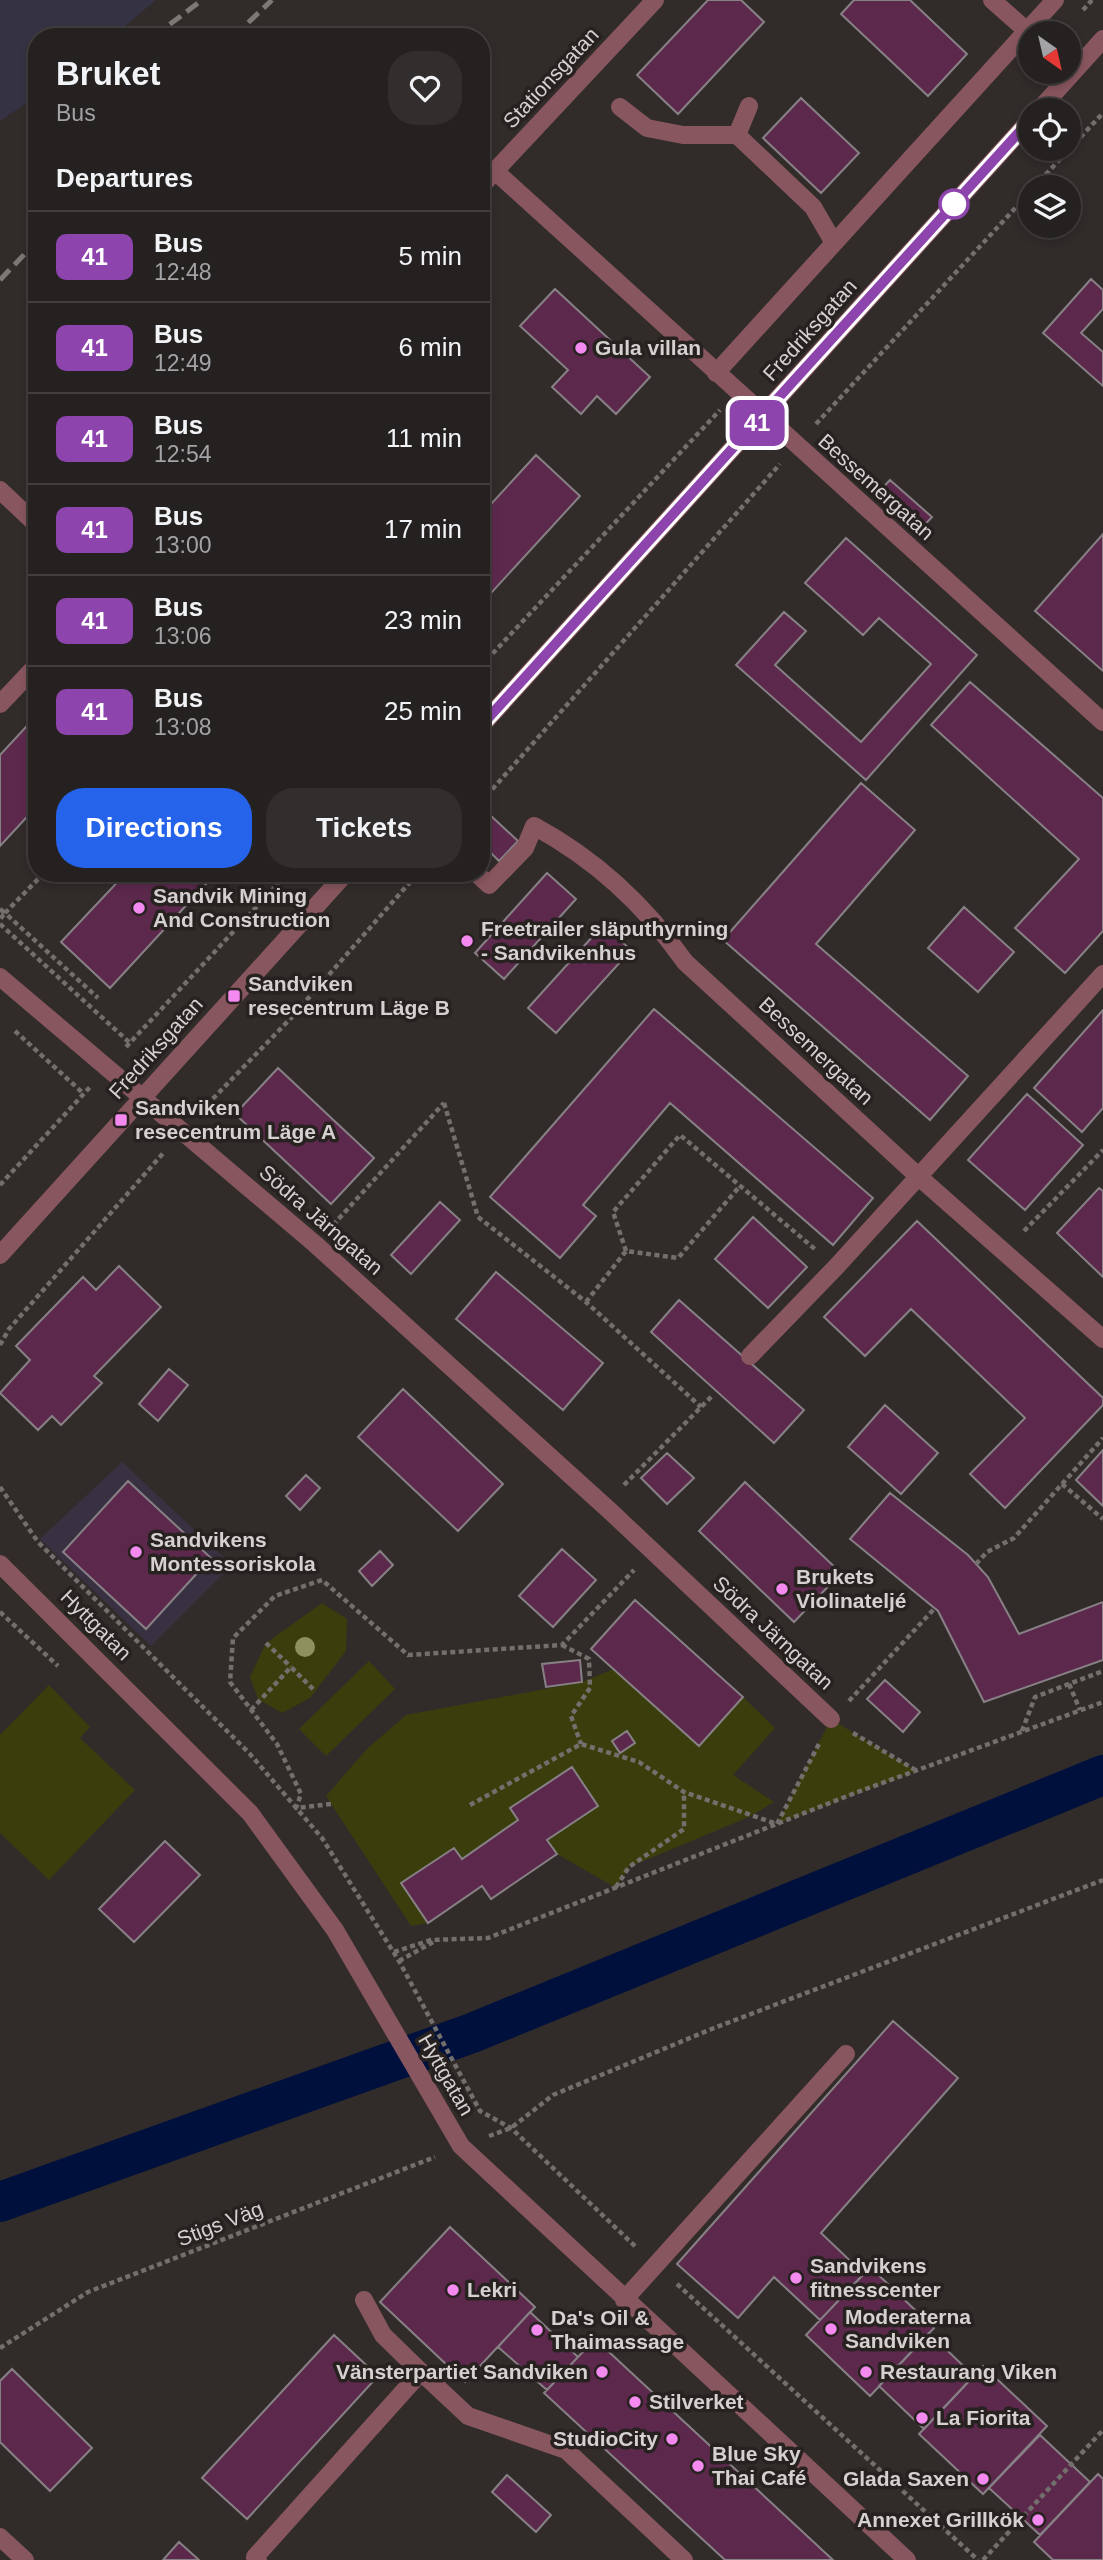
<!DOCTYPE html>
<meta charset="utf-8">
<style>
:root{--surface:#252120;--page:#312e2d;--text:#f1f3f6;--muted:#a3a3a5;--line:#423e3e;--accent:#2563eb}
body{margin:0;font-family:Helvetica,sans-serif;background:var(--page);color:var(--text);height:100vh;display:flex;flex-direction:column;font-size:26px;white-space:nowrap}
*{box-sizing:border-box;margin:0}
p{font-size:23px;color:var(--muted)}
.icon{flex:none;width:38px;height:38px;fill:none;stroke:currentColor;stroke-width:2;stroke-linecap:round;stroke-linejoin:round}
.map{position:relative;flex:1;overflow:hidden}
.details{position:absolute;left:28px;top:28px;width:462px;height:854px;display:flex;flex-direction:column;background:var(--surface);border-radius:28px;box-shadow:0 4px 10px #0003,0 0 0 2px var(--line)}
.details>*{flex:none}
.badge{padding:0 14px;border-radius:10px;font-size:24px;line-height:46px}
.needle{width:46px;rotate:146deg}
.controls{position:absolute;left:1018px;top:21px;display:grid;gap:14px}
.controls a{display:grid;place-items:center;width:63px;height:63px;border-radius:50%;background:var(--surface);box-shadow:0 4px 10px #0003,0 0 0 2px var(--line);font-size:35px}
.map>.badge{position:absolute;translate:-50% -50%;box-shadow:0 0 0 4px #fff}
h2{padding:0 28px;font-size:26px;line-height:63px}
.round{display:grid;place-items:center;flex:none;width:74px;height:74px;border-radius:28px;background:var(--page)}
.overview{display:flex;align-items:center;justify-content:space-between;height:119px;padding:0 28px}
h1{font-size:33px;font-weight:700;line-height:52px}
.action{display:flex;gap:14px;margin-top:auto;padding:14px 28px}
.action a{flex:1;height:80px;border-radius:28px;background:var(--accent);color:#fff;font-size:28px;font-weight:700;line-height:80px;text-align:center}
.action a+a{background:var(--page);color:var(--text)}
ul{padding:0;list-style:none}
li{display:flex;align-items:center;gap:21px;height:91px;padding:0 28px;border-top:2px solid var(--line)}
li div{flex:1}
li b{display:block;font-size:26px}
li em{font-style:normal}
li .badge{min-width:77px;font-weight:700;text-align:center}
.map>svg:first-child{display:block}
.industrial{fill:#353243}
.education{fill:#383141}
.green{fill:#393e0c}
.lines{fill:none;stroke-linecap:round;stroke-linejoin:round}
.canal{stroke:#00103d;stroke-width:40}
.building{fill:#5c294d;stroke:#878185;stroke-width:2}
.path{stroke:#736f6d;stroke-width:4.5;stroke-dasharray:5 3.5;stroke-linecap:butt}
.minor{stroke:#88565e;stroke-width:18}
.rail{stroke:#7c7876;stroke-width:5;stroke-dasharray:14 7;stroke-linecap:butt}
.tree{fill:#8c915d}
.line-casing{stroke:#fff;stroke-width:16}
.line{stroke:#8e44ad;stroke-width:10}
.stop-dot{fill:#fff;stroke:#8e44ad;stroke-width:3.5}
.poi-dot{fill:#f489f0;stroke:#272220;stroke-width:2.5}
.labels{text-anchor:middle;stroke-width:7;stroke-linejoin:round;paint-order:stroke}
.street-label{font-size:21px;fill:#d5d1d0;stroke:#272220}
.poi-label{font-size:21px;font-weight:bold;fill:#d5d1d0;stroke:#272220;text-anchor:start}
</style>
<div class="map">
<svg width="1103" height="2560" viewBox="0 0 1103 2560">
<rect width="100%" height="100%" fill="#312c2a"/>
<path class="industrial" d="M 0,0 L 156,0 L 112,37 L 37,37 L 37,96 L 0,121 Z"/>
<path class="education" d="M 122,1462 L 232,1565 L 151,1646 L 40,1539 Z"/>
<path class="green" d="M 322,1603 L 347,1619 L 346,1651 L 310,1698 L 282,1713 L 258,1699 L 250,1677 L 266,1643 Z
M 369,1661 L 395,1689 L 326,1756 L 299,1729 Z
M 614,1669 L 699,1746 L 743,1697 L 775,1728 L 733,1775 L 774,1802 L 749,1817 L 629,1867 L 616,1888 L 557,1854 L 491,1899 L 482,1886 L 428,1923 L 411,1926 L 326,1796 L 367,1749 L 406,1715 L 582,1682 Z
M 49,1685 L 90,1727 L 80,1738 L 135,1790 L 49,1880 L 0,1833 L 0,1735 Z
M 831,1719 L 917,1771 L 777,1824 Z"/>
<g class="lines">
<path class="canal" d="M 0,2202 L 472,2033 L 1103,1775"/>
</g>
<path class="building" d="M 708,0 L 741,0 L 764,22 L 678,114 L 637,75 Z
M 854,0 L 910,0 L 967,54 L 928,96 L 841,14 Z
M 801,98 L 859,153 L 821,193 L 763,138 Z
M 1091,279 L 1103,290 L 1103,309 L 1081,333 L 1103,352 L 1103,386 L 1043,333 Z
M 555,289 L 650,377 L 616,414 L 597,396 L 581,414 L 552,387 L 568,370 L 520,326 Z
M 536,455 L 580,496 L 481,604 L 481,515 Z
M 890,480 L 932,517 L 917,533 L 875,496 Z
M 1103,534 L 1103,671 L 1035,611 Z
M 846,538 L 977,655 L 866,780 L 736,665 L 784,612 L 806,631 L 775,665 L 861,742 L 931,664 L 879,618 L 863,635 L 805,583 Z
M 970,682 L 1103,798 L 1103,931 L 1065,973 L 1015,928 L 1079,859 L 931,725 Z
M 37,715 L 37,806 L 0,846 L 0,755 Z
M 861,783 L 915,830 L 816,944 L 968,1076 L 930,1120 L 723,940 Z
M 489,814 L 518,841 L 499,861 L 481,843 L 481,821 Z
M 126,873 L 216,873 L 110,988 L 61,942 Z
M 547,873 L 576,899 L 504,979 L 475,953 Z
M 964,907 L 1014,952 L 978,992 L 928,948 Z
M 603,925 L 631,950 L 556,1033 L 528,1008 Z
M 654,1009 L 873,1198 L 833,1245 L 670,1103 L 583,1205 L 596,1216 L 560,1258 L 490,1197 Z
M 1103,1010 L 1103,1108 L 1082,1132 L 1034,1088 Z
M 278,1068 L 374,1158 L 331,1204 L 235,1114 Z
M 1027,1094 L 1083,1145 L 1025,1210 L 968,1160 Z
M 1099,1188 L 1103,1191 L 1103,1277 L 1057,1233 Z
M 440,1202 L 460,1220 L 411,1274 L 391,1255 Z
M 753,1217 L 807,1267 L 768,1308 L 715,1259 Z
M 917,1221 L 1103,1398 L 1103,1405 L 1005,1508 L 970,1474 L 1025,1418 L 911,1309 L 865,1356 L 824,1317 Z
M 119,1266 L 161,1307 L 94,1376 L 102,1383 L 61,1425 L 52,1416 L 38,1430 L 0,1393 L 30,1360 L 16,1346 L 83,1277 L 96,1290 Z
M 496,1272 L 603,1363 L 563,1410 L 456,1319 Z
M 679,1300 L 804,1410 L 774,1443 L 651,1332 Z
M 169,1369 L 188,1385 L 158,1421 L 139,1404 Z
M 403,1389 L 503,1484 L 458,1531 L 358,1437 Z
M 885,1405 L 938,1453 L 901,1494 L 848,1447 Z
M 1103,1450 L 1103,1506 L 1076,1480 Z
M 667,1453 L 694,1478 L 667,1504 L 641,1478 Z
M 306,1475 L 320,1488 L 300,1510 L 286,1496 Z
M 128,1481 L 211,1558 L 146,1629 L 63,1552 Z
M 745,1482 L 841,1573 L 794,1622 L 699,1531 Z
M 890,1493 L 968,1555 L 988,1577 L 1019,1634 L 1103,1602 L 1103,1660 L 984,1702 L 938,1611 L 850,1539 Z
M 562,1549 L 596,1580 L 553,1627 L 519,1596 Z
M 380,1551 L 393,1565 L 372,1586 L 359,1571 Z
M 635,1600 L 743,1697 L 699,1746 L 591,1649 Z
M 580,1660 L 582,1682 L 546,1687 L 542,1664 Z
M 885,1680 L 920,1712 L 903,1732 L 867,1699 Z
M 627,1731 L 635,1743 L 620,1753 L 612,1741 Z
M 572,1767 L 598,1806 L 547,1840 L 557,1854 L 491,1899 L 482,1886 L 428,1923 L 401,1883 L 454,1848 L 462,1859 L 518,1820 L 510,1808 Z
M 165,1841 L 200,1875 L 134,1942 L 99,1909 Z
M 893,2021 L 958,2078 L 821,2233 L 864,2274 L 820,2320 L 774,2277 L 738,2318 L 677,2264 Z
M 450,2227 L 535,2307 L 465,2382 L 380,2302 Z
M 870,2267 L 934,2328 L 870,2396 L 806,2335 Z
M 530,2312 L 578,2357 L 547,2390 L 498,2347 Z
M 929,2333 L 974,2376 L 924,2429 L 879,2386 Z
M 334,2335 L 378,2376 L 247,2519 L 202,2478 Z
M 595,2339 L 833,2560 L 725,2560 L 544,2393 Z
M 983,2366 L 1047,2426 L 983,2494 L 919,2434 Z
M 12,2369 L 92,2448 L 50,2491 L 0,2442 L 0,2381 Z
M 1040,2435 L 1090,2482 L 1040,2535 L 989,2488 Z
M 1098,2474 L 1103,2479 L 1103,2560 L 1053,2560 L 1034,2542 Z
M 507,2475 L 551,2515 L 536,2532 L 492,2492 Z
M 179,2542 L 199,2560 L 163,2560 Z"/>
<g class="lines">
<path class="path" d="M 1083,10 L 1092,0
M 1034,187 L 1103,113
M 816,424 L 1031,191
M 481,666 L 720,410
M 481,802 L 780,464
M 44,873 L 5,913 L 98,998
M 0,909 L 5,913 L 0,919
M 0,924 L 130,1043
M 15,1031 L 84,1094
M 126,1047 L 288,873
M 444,1103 L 478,1217 L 586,1302 L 701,1407
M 201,1111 L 291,1018 L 418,873
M 0,1185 L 90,1087
M 333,1225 L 444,1103
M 1024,1231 L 1103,1150
M 626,1251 L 613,1212 L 680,1135 L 816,1250
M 586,1302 L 626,1251 L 678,1258 L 740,1186
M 0,1345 L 9,1329 L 165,1151
M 1062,1484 L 1103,1519
M 624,1485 L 712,1396
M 0,1487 L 38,1542 L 250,1754 L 322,1838 L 399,1961 L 480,2111 L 511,2128 L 637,2248
M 976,1564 L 987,1552 L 1014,1538 L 1103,1438
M 0,1612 L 58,1666
M 266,1643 L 291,1667
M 562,1645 L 589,1659 L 590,1688 L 571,1716 L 581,1744
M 1069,1684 L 1080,1710
M 849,1701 L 934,1609
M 251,1710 L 291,1667 L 315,1691
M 1022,1731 L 1035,1697 L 1103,1671
M 853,1733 L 917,1771
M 331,1804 L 296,1808 L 301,1794 L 277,1744 L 230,1682 L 233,1638 L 275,1596 L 322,1580 L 408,1655 L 562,1645 L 634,1570
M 470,1805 L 581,1744 L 639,1762 L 684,1792 L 777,1824 L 820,1742
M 616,1887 L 629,1867 L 684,1829 L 684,1792
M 394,1952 L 431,1940 L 488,1938 L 855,1793 L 1103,1702
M 399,1961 L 435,1941
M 489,2136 L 511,2128 L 553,2095 L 714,2028 L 1103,1880
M 677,2284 L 978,2560
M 0,2348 L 88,2292 L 435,2157
M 983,2560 L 1103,2430"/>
<path class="minor" d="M 992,0 L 1027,31
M 620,107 L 647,128 L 683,135 L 737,135 L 813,207 L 834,243
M 1039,110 L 1103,39
M 737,135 L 749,106
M 495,171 L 1103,722
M 481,186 L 655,0
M 716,373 L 1055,0
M 0,490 L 37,525
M 0,704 L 37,665
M 481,726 L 1031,119
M 476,873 L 489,885 L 525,848 L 534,826 C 595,859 645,905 685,962 L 919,1177 L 1103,1339
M 0,977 L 315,1244 L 610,1511 L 831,1719
M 0,1255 L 346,873
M 750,1356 L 836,1267 L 1103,974
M 0,1564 L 250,1813 L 335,1930 L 461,2146 L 907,2560
M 624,2300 L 846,2054
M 421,2372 L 468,2416 L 566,2450 L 684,2560
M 0,2537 L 25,2560
M 258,2560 L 255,2557 L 421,2372 L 383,2335 L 364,2300"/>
<path class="rail" d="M 153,37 L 202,0
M 233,37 L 272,0
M 0,280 L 37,241"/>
</g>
<circle class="tree" cx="305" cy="1647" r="10"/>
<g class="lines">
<defs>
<path id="line" d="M 481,726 L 1031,119"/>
</defs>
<use href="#line" class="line-casing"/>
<use href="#line" class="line"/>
</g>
<circle class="stop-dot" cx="954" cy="204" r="14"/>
<g class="poi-dot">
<circle cx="581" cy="348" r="7"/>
<circle cx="139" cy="908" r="7"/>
<circle cx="467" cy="941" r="7"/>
<rect x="227" y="989" width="14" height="14" rx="3.5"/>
<rect x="114" y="1113" width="14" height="14" rx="3.5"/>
<circle cx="136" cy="1552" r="7"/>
<circle cx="782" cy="1589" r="7"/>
<circle cx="796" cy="2278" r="7"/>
<circle cx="453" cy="2290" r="7"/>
<circle cx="831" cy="2329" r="7"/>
<circle cx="537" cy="2330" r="7"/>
<circle cx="602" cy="2372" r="7"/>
<circle cx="866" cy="2372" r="7"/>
<circle cx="635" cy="2402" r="7"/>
<circle cx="922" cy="2418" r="7"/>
<circle cx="672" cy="2439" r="7"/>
<circle cx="698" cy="2466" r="7"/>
<circle cx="983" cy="2479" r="7"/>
<circle cx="1038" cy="2520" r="7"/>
</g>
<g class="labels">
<g class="street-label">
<text transform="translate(551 78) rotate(-47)" y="7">Stationsgatan</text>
<text transform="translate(810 330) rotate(-48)" y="7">Fredriksgatan</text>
<text transform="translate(876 487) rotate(42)" y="7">Bessemergatan</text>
<text transform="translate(156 1048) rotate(-48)" y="7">Fredriksgatan</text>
<text transform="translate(816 1051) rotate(43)" y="7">Bessemergatan</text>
<text transform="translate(321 1220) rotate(41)" y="7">Södra Järngatan</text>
<text transform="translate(96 1625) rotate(45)" y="7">Hyttgatan</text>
<text transform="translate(773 1633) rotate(43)" y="7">Södra Järngatan</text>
<text transform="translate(446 2075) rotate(60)" y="7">Hyttgatan</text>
<text transform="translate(220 2224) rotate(-21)" y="7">Stigs Väg</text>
</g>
<g class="poi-label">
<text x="595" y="355">Gula villan</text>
<text x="153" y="903">Sandvik Mining<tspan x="153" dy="24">And Construction</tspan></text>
<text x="481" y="936">Freetrailer släputhyrning<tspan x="481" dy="24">- Sandvikenhus</tspan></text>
<text x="248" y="991">Sandviken<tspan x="248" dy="24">resecentrum Läge B</tspan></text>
<text x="135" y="1115">Sandviken<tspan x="135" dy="24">resecentrum Läge A</tspan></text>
<text x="150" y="1547">Sandvikens<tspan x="150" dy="24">Montessoriskola</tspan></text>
<text x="796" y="1584">Brukets<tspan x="796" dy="24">Violinateljé</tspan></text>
<text x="810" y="2273">Sandvikens<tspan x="810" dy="24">fitnesscenter</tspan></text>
<text x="467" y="2297">Lekri</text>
<text x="845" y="2324">Moderaterna<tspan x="845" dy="24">Sandviken</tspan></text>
<text x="551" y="2325">Da's Oil &amp;<tspan x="551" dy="24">Thaimassage</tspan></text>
<text x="588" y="2379" text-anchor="end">Vänsterpartiet Sandviken</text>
<text x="880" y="2379">Restaurang Viken</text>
<text x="649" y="2409">Stilverket</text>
<text x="936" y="2425">La Fiorita</text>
<text x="658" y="2446" text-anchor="end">StudioCity</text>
<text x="712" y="2461">Blue Sky<tspan x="712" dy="24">Thai Café</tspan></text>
<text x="969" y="2486" text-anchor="end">Glada Saxen</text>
<text x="1024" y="2527" text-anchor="end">Annexet Grillkök</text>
</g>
</g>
</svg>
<div class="controls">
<a><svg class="needle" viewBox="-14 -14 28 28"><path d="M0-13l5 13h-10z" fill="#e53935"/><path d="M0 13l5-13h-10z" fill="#a3a3a5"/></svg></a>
<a><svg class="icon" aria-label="locate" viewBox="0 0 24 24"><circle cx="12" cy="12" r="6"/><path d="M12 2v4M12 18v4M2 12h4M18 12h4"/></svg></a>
<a><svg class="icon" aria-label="layers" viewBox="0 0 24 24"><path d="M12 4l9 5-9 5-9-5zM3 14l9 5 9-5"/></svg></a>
</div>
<b class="badge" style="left:757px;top:423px;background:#8e44ad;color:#fff">41</b>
<section class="details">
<div class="overview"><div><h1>Bruket</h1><p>Bus</p></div><a class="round"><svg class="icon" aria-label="heart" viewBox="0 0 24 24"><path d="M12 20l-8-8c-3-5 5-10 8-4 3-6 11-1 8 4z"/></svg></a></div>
<h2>Departures</h2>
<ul>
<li><span class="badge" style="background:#8e44ad;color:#fff">41</span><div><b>Bus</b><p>12:48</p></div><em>5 min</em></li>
<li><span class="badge" style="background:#8e44ad;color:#fff">41</span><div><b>Bus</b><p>12:49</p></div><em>6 min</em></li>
<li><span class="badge" style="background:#8e44ad;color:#fff">41</span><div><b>Bus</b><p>12:54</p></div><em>11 min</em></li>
<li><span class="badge" style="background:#8e44ad;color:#fff">41</span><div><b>Bus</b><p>13:00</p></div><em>17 min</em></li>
<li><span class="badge" style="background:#8e44ad;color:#fff">41</span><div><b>Bus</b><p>13:06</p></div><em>23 min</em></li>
<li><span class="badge" style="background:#8e44ad;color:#fff">41</span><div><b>Bus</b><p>13:08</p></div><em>25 min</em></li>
</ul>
<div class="action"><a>Directions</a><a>Tickets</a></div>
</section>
</div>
